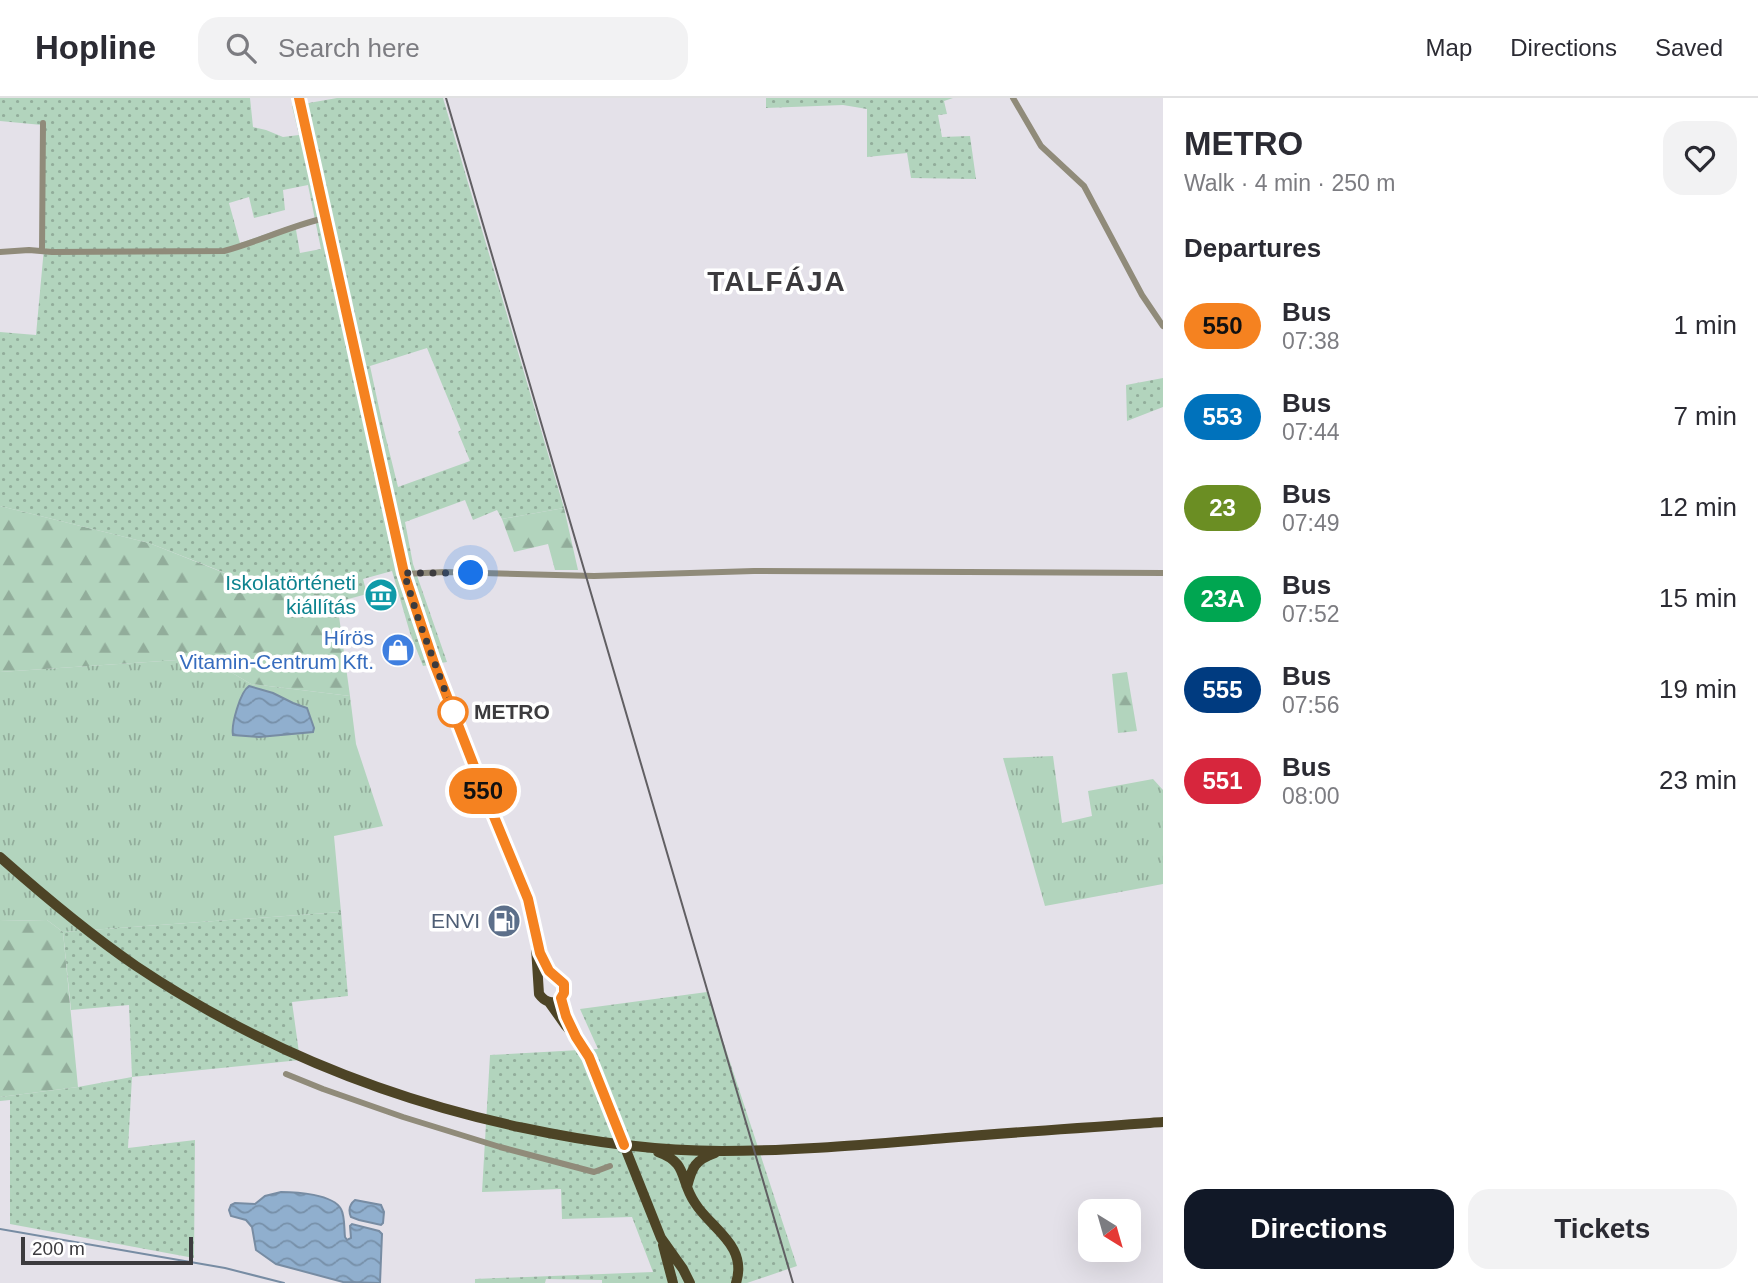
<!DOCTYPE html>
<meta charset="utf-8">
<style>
:root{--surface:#fff;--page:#f2f2f3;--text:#2b2b33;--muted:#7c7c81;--line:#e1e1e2;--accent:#111827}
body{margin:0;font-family:Arial,sans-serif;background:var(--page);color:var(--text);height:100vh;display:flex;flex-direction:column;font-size:26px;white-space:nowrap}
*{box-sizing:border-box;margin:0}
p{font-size:23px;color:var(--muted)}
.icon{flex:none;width:38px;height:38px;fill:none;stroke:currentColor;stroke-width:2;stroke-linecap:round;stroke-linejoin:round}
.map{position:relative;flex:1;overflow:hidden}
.sheet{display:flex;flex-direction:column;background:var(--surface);width:595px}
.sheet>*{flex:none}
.badge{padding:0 14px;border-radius:23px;font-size:24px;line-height:46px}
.needle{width:46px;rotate:143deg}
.fabs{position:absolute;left:1078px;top:1101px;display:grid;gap:14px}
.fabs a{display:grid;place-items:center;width:63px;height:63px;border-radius:14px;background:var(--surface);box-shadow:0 7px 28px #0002;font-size:35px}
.scale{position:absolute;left:21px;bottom:18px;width:172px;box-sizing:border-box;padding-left:7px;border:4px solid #3c3b3e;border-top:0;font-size:19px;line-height:24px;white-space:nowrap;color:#3c3b3e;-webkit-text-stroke:5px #fff;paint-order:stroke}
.you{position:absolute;width:35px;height:35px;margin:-18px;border:5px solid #fff;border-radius:50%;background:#1a73e8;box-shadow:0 0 0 10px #1a73e833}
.map>.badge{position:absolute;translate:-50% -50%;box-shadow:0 0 0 4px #fff}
h2{padding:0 21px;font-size:26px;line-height:63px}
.round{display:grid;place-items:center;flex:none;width:74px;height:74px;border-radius:21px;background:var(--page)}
.head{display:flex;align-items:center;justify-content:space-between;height:119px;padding:0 21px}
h1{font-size:33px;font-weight:700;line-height:52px}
.button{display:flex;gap:14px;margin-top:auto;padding:14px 21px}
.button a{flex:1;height:80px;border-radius:21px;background:var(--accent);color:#fff;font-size:28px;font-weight:700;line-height:80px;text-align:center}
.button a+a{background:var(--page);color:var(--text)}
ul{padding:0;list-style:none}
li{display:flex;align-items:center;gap:21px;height:91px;padding:0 21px}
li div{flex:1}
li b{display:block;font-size:26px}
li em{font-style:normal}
li .badge{min-width:77px;font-weight:700;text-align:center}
header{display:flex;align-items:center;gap:42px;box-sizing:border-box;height:98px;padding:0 35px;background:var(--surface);border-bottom:2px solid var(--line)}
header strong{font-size:33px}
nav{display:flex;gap:38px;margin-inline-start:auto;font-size:24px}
.search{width:490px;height:63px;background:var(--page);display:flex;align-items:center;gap:18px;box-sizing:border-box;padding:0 24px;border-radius:21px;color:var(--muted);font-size:26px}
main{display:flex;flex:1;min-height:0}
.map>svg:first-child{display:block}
.grass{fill:url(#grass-tufts)}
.forest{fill:url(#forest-firs)}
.garden{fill:url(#garden-dots);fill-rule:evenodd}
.water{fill:url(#water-waves);stroke:#778ca3;stroke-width:2}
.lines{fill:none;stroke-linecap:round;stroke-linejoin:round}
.stream{stroke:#778ca3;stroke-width:2}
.minor{stroke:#908b7a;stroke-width:6}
.primary{stroke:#4d4426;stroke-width:10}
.rail{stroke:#615f63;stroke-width:2}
.line-casing{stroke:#fff;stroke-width:16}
.line{stroke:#f58220;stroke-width:10}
.walk{stroke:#3c3b3e;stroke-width:7;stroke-dasharray:0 12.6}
.stop-dot{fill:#fff;stroke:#f58220;stroke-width:3.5}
.labels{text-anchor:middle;stroke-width:7;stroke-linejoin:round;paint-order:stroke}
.culture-label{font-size:21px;fill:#0d838f;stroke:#fff;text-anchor:end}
.shop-label{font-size:21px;fill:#366cbe;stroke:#fff;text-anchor:end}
.stop-label{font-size:21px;font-weight:bold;fill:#3c3b3e;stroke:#fff;text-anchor:start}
.service-label{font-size:21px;fill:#4e5e75;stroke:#fff;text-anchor:end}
.district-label{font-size:28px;font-weight:bold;letter-spacing:2px;fill:#3c3b3e;stroke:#fff}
</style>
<header>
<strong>Hopline</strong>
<div class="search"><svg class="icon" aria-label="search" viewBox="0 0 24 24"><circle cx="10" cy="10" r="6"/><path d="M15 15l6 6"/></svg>Search here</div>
<nav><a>Map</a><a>Directions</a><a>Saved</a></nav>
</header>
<main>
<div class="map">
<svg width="1163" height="1185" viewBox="0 0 1163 1185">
<defs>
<pattern id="grass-tufts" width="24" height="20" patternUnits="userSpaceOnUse" patternTransform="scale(1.75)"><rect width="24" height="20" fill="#b2d4bd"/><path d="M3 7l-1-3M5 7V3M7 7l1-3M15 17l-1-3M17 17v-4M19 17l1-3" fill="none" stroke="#92ad9b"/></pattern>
<pattern id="forest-firs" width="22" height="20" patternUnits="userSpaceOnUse" patternTransform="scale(1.75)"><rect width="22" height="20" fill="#b2d4bd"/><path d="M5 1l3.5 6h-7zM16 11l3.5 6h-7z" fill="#92ad9b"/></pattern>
<pattern id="garden-dots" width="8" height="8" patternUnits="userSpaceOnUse" patternTransform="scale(1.75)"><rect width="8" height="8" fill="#b2d4bd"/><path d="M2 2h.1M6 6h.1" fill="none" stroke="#92ad9b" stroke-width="1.8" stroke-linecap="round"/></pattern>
<pattern id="water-waves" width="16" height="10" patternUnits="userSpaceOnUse" patternTransform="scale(1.75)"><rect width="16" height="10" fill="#90afce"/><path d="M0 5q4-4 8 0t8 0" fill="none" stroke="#7790a9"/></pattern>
</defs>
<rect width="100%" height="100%" fill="#e4e1e9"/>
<path class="grass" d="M 207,560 L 251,586 L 350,598 L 356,646 L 383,728 L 334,738 L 341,814 L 63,834 L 47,822 L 0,823 L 0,574 Z
M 1053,658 L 1062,725 L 1092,718 L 1088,693 L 1153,681 L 1163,692 L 1163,786 L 1045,808 L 1003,660 Z"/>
<path class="forest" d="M 0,408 L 149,445 L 232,478 L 334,482 L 350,598 L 251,586 L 207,560 L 0,574 Z
M 564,410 L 578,472 L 555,472 L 548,446 L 514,454 L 502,421 Z
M 1127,574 L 1137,633 L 1118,635 L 1112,576 Z
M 47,822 L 63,834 L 78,989 L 0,999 L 0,823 Z"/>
<path class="garden" d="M 0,0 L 250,0 L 253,29 L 266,32 L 283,39 L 299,37 L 292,8 L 337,0 L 443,0 L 564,410 L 502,421 L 497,412 L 473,422 L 465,402 L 405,424 L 413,466 L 447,564 L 423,568 L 410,535 L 392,473 L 363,481 L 367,496 L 337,504 L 333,482 L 233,478 L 149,445 L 0,408 L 0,234 L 36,237 L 44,150 L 42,27 L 0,23 ZM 308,87 L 321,151 L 300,155 L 295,126 L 240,145 L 229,105 L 249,99 L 254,120 L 285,112 L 283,92 ZM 427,250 L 461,332 L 458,334 L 470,363 L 398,389 L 382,324 L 370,268 Z
M 766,0 L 953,0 L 944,3 L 947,16 L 938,17 L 942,39 L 970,38 L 976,81 L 911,80 L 907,55 L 867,59 L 867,11 L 843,7 L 766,10 Z
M 1163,280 L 1163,309 L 1127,323 L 1126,287 Z
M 341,814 L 348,898 L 292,904 L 300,962 L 132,979 L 128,1050 L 195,1042 L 194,1160 L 10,1126 L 10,1002 L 0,1003 L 0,999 L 78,989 L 132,979 L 129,907 L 71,912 L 63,834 Z
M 707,894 L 797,1168 L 747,1185 L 602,1185 L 602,1182 L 546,1181 L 545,1185 L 475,1185 L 475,1181 L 653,1174 L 632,1119 L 562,1121 L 561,1091 L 482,1094 L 490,957 L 598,951 L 580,911 Z"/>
<path class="water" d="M 249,588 L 273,595 L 293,605 L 307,610 L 314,630 L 313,634 L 259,639 L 233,637 C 231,627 240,594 249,588 Z
M 281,1094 C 296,1094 333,1096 341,1111 C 345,1118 344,1131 345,1139 L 347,1142 L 351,1140 L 350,1128 L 352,1126 L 379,1133 L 382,1136 L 380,1185 L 343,1184 L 276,1166 L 256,1152 L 252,1129 L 246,1122 L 231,1118 L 229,1112 L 231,1107 L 235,1105 L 255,1106 L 265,1098 Z
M 355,1102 L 381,1107 L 384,1114 L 383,1125 L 381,1127 L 359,1122 L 351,1119 C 348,1112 350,1106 355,1102 Z"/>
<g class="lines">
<path class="stream" d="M 0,1131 L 225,1170 L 284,1185"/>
<path class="minor" d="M 1013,0 L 1041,48 L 1084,88 L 1142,197 L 1163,228
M 42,153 L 43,25
M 0,154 L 29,152 L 52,154 L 224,153 C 258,144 290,128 325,120
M 404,476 L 445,474 L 594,478 L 754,473 L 1163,475
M 286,976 L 323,991 L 403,1019 L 500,1049 L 594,1074 L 610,1068"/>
<path class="primary" d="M 299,0 L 404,476 L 434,565 L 488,704 L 528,801 L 535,834 L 539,896 C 550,911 566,904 564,886 L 545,867 L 535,838
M 0,759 C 44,798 88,835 136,868 C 254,947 386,1001 524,1030 C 589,1044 655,1053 722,1053 C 797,1053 871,1046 946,1040 C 1018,1034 1091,1029 1163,1024
M 549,904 L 566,928 L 582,946 L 589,959 L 661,1140 L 683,1171 L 690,1185
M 658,1054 C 689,1065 679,1082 695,1105 C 711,1131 748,1147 736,1185
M 687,1089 C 692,1069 695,1062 715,1055
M 663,1147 L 673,1185"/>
<path class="rail" d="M 446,0 L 793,1185"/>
</g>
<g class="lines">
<defs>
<path id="line" d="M 299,0 L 404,475 L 434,565 L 488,704 L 528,801 L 540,855 L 549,873 L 564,886 L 564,895 L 561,900 L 566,918 L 576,939 L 589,959 L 624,1047"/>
</defs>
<use href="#line" class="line-casing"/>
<use href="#line" class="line"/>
<path class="walk" d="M 453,614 L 419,523 L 404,475 L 471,475"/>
</g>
<defs>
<symbol id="museum-disc" viewBox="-11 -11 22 22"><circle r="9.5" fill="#0f9aa8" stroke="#fff"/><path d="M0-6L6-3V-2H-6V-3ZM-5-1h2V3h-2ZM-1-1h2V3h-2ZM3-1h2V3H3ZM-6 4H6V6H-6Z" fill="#fff"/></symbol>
<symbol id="shop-disc" viewBox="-11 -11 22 22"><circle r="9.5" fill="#3f7fe0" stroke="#fff"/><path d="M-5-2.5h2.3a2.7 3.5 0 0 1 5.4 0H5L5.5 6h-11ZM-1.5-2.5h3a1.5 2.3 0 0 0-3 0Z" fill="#fff"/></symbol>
<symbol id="fuel-disc" viewBox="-11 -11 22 22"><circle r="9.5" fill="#5c6f8a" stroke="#fff"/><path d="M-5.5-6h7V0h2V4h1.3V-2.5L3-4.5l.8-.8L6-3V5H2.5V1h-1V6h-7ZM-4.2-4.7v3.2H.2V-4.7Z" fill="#fff"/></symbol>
</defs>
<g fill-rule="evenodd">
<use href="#museum-disc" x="362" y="478" width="38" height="38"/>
<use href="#shop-disc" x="379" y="533" width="38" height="38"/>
<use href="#fuel-disc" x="485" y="804" width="38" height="38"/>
</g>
<circle class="stop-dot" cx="453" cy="614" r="14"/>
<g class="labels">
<g class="culture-label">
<text x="356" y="492">Iskolatörténeti<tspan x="356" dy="24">kiállítás</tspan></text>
</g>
<g class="shop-label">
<text x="374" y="547">Hírös<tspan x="374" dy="24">Vitamin-Centrum Kft.</tspan></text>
</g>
<g class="stop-label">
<text x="474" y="621">METRO</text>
</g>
<g class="service-label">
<text x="480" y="830">ENVI</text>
</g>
<g class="district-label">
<text x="777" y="193">TALFÁJA</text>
</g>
</g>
</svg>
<div class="fabs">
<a><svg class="needle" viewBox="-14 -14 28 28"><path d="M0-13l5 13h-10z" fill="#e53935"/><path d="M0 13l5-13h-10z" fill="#7c7c81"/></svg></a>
</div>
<div class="scale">200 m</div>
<div class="you" style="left:471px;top:475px"></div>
<b class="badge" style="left:483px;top:693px;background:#f58220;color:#111">550</b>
</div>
<section class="sheet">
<div class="head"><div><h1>METRO</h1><p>Walk · 4 min · 250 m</p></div><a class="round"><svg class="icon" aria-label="heart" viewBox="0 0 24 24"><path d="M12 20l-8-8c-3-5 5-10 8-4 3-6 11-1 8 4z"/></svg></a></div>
<h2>Departures</h2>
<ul>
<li><span class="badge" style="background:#f58220;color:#111">550</span><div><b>Bus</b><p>07:38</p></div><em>1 min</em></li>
<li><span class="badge" style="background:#0072bc;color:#fff">553</span><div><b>Bus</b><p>07:44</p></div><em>7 min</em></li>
<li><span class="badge" style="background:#6b8e23;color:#fff">23</span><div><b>Bus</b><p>07:49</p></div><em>12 min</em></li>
<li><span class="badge" style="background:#00a651;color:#fff">23A</span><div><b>Bus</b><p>07:52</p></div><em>15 min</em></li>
<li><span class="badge" style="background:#003b80;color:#fff">555</span><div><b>Bus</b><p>07:56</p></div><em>19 min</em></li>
<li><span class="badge" style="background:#d7263d;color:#fff">551</span><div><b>Bus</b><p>08:00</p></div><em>23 min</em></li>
</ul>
<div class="button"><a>Directions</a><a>Tickets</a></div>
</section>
</main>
